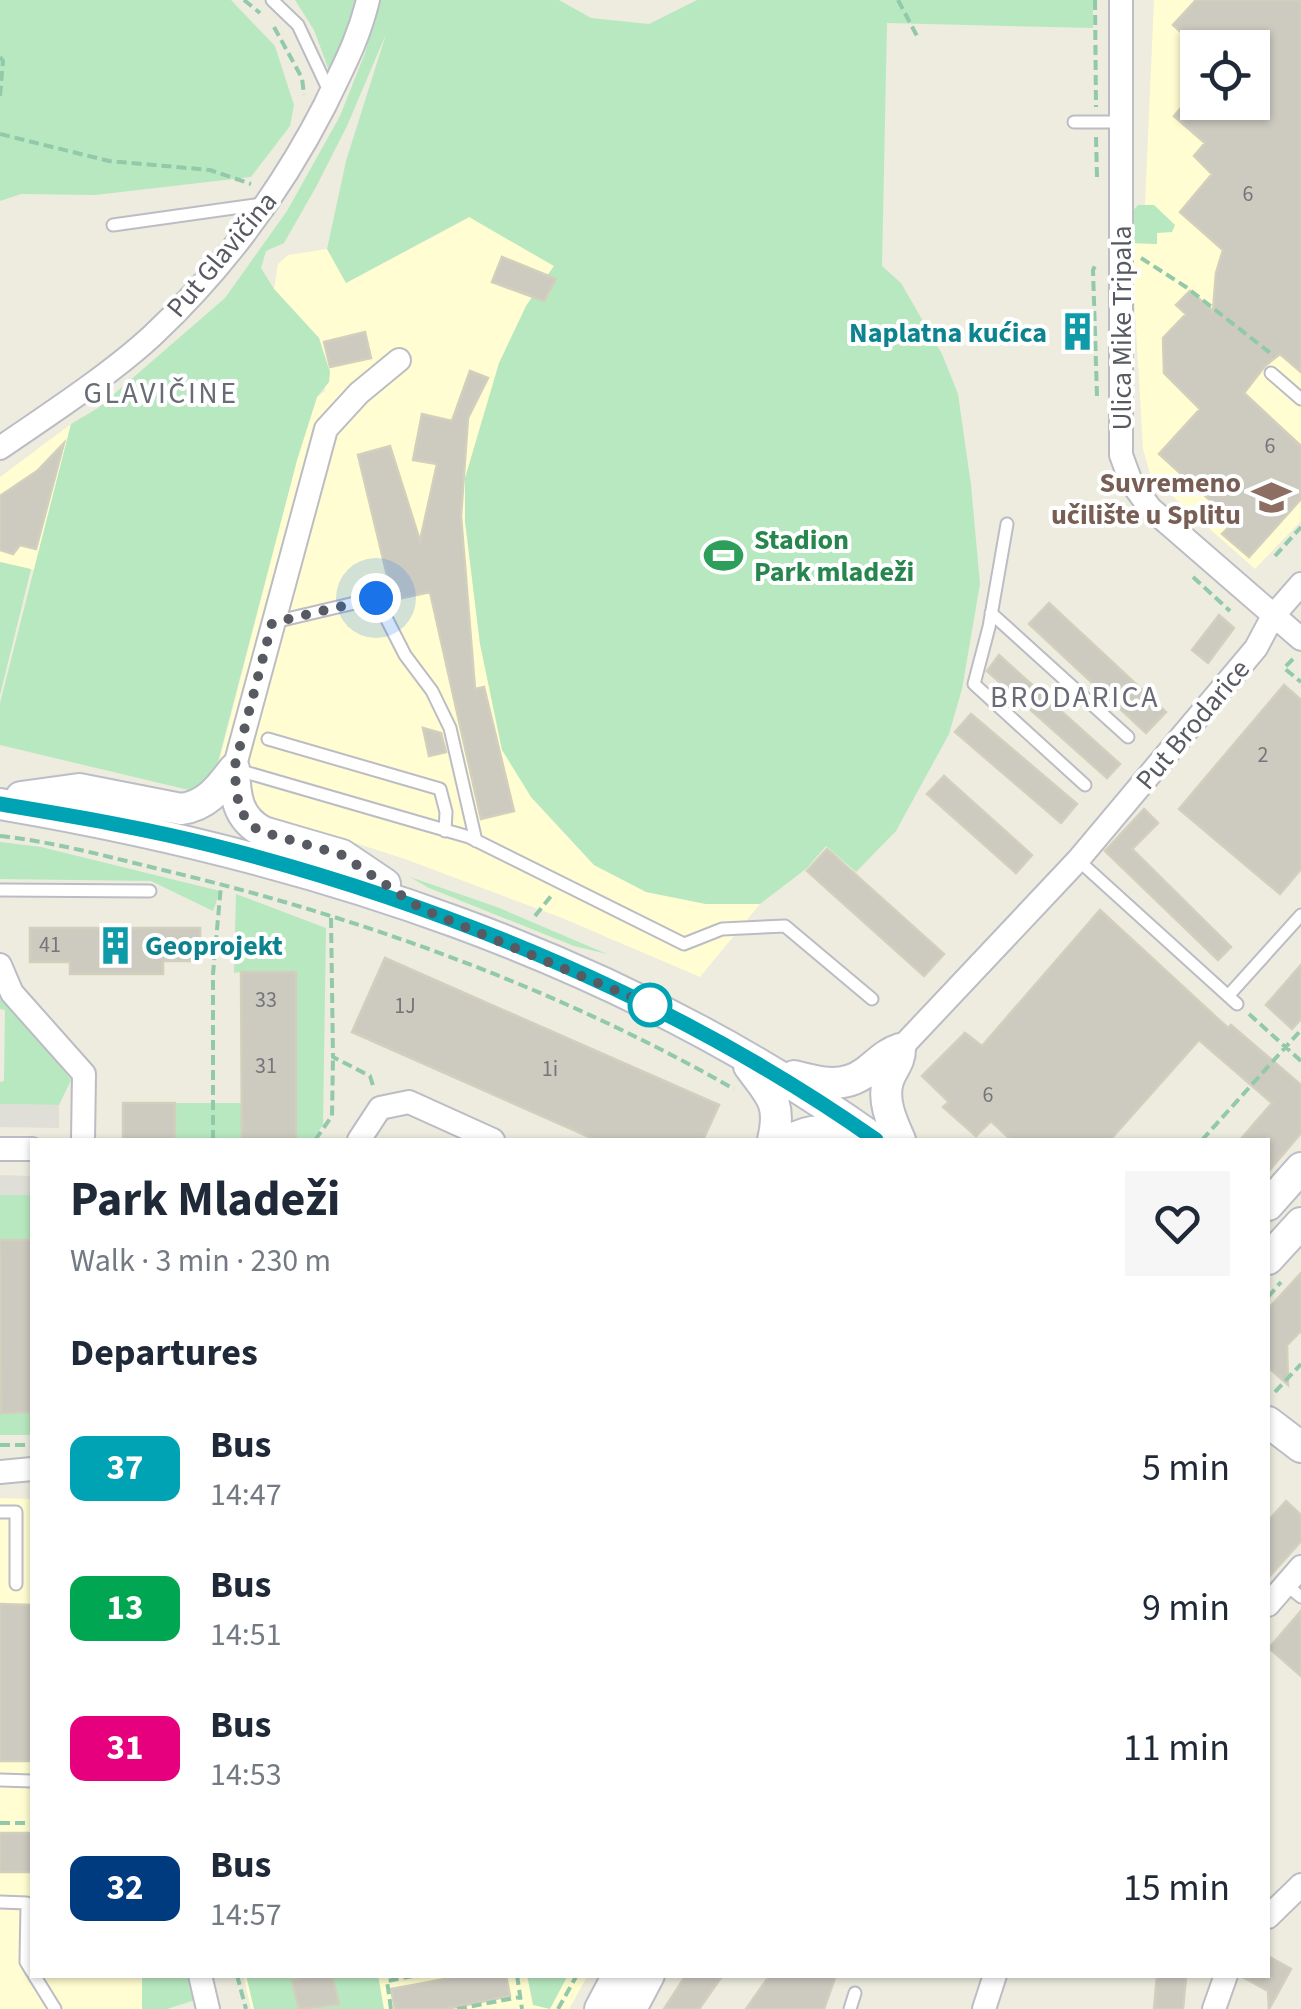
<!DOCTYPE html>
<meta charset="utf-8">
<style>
:root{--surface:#fff;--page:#f6f6f7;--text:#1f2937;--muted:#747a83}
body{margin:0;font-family:"Source Sans 3",sans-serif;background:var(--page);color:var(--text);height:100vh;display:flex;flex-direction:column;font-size:38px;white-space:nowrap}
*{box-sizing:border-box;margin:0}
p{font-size:32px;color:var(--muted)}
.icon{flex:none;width:55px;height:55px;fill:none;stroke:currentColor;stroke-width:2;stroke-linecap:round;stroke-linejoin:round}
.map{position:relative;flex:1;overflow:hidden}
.sheet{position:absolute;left:30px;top:1138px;width:1240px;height:840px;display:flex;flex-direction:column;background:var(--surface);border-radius:0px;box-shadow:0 2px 8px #0004}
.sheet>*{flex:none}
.badge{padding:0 20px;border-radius:15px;font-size:35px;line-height:65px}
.tools{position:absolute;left:1180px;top:30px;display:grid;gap:20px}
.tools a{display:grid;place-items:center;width:90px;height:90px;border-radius:0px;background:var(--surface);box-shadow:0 2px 8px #0004;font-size:50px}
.you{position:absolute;width:50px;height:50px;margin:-25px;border:8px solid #fff;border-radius:50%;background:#1a73e8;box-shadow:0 0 0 15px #1a73e833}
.map>.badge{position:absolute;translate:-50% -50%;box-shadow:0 0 0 5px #fff}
h2{padding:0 40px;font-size:38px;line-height:90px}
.round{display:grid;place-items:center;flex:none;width:105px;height:105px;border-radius:0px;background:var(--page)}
.head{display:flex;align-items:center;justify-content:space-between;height:170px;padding:0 40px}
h1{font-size:48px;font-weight:700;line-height:75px}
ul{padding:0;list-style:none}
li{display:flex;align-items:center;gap:30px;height:140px;padding:0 40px}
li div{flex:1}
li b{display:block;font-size:38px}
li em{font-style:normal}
li .badge{min-width:110px;font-weight:700;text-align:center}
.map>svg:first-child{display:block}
.commercial{fill:#fffdd1;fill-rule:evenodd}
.industrial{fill:#e0dfd7}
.green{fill:#b8e8c0}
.building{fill:#cdcbc0;stroke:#d2cfbd;stroke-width:2.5}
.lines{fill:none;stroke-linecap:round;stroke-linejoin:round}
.lane-casing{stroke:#bcbdc4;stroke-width:15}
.street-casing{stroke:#bcbdc4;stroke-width:26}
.secondary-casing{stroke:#bcbec7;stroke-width:34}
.path{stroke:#91c9aa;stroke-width:4;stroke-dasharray:10 5;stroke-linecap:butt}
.lane{stroke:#fff;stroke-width:11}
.street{stroke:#fff;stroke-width:22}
.secondary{stroke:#fff;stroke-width:30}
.line-casing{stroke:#fff;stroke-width:22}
.line{stroke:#00a3b4;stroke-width:15}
.walk{stroke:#585a62;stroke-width:10;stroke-dasharray:0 18}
.stop-dot{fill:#fff;stroke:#00a3b4;stroke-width:5}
.labels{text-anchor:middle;stroke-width:8;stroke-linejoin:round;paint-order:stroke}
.number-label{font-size:22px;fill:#75767a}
.street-label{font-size:28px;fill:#585a62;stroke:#fff}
.culture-label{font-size:28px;font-weight:bold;fill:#0d838f;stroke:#fff;text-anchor:end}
.education-label{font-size:28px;font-weight:bold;fill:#785e54;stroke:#fff;text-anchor:end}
.leisure-label{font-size:28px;font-weight:bold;fill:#27864d;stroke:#fff;text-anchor:start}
.neighbourhood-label{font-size:30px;letter-spacing:2.5px;fill:#696c74;stroke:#fff}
</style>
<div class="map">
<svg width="1301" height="2009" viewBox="0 0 1301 2009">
<rect width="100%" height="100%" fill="#edecdf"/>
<path class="commercial" d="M 1154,0 L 1301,0 L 1301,521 L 1255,569 L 1151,477 L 1143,449 L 1131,243 L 1157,244 L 1154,205 L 1145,205 ZM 1198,48 L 1252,48 L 1252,102 L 1198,102 Z
M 470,217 L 554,266 L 526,306 L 465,521 L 480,644 L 531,797 L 594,865 L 647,892 L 706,904 L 760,904 L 700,977 L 562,918 L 405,859 L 193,791 L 215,777 L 297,460 L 317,397 L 325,391 L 319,338 L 274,289 L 278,264 L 288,255 L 327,249 L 346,283 Z
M 71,424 L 34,570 L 0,562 L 0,477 Z
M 0,1498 L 32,1499 L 32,1975 L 142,1975 L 142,2009 L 0,2009 Z
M 243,1975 L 588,1975 L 569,2009 L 251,2009 Z"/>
<path class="industrial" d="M 0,1104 L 59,1105 L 59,1128 L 0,1127 Z
M 0,1175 L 32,1176 L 32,1195 L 0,1195 Z"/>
<path class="green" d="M 0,0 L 231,0 L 275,46 L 294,105 L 290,126 L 251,177 L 95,195 L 21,194 L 0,201 Z
M 295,0 L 356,0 L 333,71 L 328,68 L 314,30 Z
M 379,0 L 559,0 L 591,18 L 649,24 L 697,0 L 1093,0 L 1093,28 L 887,23 L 882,266 L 901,283 L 942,354 L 958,394 L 971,485 L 980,584 L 962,689 L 949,734 L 896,831 L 856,872 L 826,846 L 807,868 L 760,904 L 706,904 L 646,892 L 594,865 L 531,797 L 502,750 L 480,644 L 465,521 L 465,478 L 499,363 L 526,306 L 554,266 L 469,217 L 346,283 L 327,249 L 346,161 L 386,34 L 347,126 L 316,187 L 284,243 L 266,251 L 261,268 L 274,289 L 319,338 L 330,372 L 329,382 L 317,397 L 297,460 L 214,777 L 193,791 L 0,745 L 0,703 L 71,424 L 98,408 L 225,298 L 287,211 L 340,116 L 365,53 Z
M 1138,205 L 1154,205 L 1175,225 L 1172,232 L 1157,233 L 1157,244 L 1131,243 L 1130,214 Z
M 0,562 L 31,569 L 0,695 Z
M 0,842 L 41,847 L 220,891 L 213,911 L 151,881 L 0,879 Z
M 410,877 L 497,907 L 607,954 L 574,946 L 429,888 Z
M 236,894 L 326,928 L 323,1125 L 312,1140 L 296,1140 L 242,972 L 234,973 Z
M 0,992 L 71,1080 L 59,1105 L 0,1104 L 0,1082 L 4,1081 L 5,1010 L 0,1009 Z
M 175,1103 L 242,1103 L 242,1140 L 175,1140 Z
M 0,1195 L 32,1195 L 32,1240 L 0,1240 Z
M 0,1384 L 1,1412 L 32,1412 L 32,1435 L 0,1435 Z
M 142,1975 L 192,1975 L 198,1999 L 167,2009 L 142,2009 Z
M 246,1975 L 378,1975 L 384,2009 L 254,2009 Z
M 527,1975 L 568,1975 L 550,2009 L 533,2005 Z"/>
<path class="building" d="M 1196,0 L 1301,0 L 1301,372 L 1280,354 L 1265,366 L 1244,393 L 1301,446 L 1301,499 L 1249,557 L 1222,534 L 1234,522 L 1159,454 L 1200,409 L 1164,373 L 1163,338 L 1186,314 L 1176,305 L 1190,291 L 1213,311 L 1216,273 L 1223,250 L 1180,212 L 1212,174 L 1194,156 L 1205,143 L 1174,116 L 1186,102 L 1252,102 L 1252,48 L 1198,48 L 1173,25 Z
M 502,257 L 556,279 L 544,301 L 492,282 Z
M 365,332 L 371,358 L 330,367 L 324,342 Z
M 470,371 L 488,378 L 468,418 L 461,516 L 475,689 L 484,687 L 514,811 L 481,819 L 430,592 L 393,600 L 358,455 L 390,446 L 420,541 L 437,464 L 413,460 L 422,414 L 452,421 Z
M 64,443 L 36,549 L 20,545 L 13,554 L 0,550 L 0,496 L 37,471 Z
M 1049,603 L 1166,712 L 1146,733 L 1029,624 Z
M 1219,615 L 1234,628 L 1208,663 L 1192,650 Z
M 999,655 L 1120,764 L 1107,778 L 987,671 Z
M 1284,685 L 1301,700 L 1301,869 L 1280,894 L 1179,809 Z
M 971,714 L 1077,804 L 1061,823 L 955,732 Z
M 423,728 L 441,733 L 446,752 L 429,756 Z
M 944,776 L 1032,855 L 1016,873 L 927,794 Z
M 1144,809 L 1158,823 L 1132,849 L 1231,947 L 1218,960 L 1105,851 Z
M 827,849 L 944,954 L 924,976 L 807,871 Z
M 1100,910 L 1228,1028 L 1231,1025 L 1301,1085 L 1301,1133 L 1268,1172 L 1268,1140 L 1240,1140 L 1272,1103 L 1199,1040 L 1110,1140 L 1011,1140 L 991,1121 L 976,1136 L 943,1107 L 949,1102 L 922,1076 L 965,1033 L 982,1046 Z
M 30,928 L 200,928 L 201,961 L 163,961 L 163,974 L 70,974 L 70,962 L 30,962 Z
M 385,958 L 719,1105 L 703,1140 L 596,1140 L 352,1032 Z
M 1301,965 L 1301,1019 L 1292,1029 L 1266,1005 Z
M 241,972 L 296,972 L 296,1140 L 242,1140 Z
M 123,1103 L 175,1103 L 175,1140 L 123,1140 Z
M 0,1240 L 32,1240 L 32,1412 L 1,1413 Z
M 1301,1273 L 1301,1331 L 1287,1345 L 1288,1385 L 1268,1367 L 1268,1309 Z
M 1286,1501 L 1301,1515 L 1301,1541 L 1268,1578 L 1268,1521 Z
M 0,1604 L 32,1605 L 32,1761 L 0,1761 Z
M 1301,1611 L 1301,1676 L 1269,1648 Z
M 0,1833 L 32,1833 L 32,1872 L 0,1872 Z
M 1268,1956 L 1291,1969 L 1269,2009 L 1268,1991 L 1241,1976 L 1268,1975 Z
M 316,1975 L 332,1975 L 339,2004 L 299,2009 L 292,1981 Z
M 467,1975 L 506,1975 L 510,1996 L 446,2009 L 395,2009 L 391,1989 Z
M 686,1975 L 723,1975 L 699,2009 L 664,2009 Z
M 770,1975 L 836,1975 L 824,2009 L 746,2009 Z
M 1157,1975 L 1186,1977 L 1183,2009 L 1154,2009 Z"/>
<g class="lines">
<defs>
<path id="lane" d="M 272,0 L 298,25 L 330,93
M 1074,122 L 1121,122
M 113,225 L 262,204
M 1271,373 L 1301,399
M 1007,524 L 989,627 L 974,684 L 1085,785
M 991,613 L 1128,737
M 274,622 L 376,598 L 405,655 L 432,691 L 450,728 L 476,841
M 268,739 L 440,789 L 446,812 L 445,831
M 238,770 L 469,837 L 684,944 L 722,929 L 785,926 L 872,999
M 1078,860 L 1237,1004
M 0,890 L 150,891
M 1228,996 L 1301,915
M 0,1512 L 16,1512 L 16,1584
M 1285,1584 L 1301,1597
M 0,1780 L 32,1781
M 0,1902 L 27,1903 L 26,1962 L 32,1972
M 34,1975 L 55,2009
M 850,2009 L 855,1993"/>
<path id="street" d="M 1121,0 L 1121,455 L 1131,482 L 1150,508 L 1301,639
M 0,448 C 48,415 111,374 153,335 C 223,269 281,191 325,105 C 343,67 358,41 368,0
M 234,769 L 326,429 L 359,393 L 399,360
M 0,965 L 12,993 L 84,1074 L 83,1140
M 900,1049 L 1078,860 L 1256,648 L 1273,616 L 1301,584
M 359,1140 L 380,1108 L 409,1102 L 493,1140
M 0,1149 L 32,1149
M 0,1472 L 32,1469
M 1268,1605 L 1301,1567
M 1268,1917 L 1301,1885
M 200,1975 L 208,2009
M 984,2009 L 995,1975
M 1214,2009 L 1226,1975"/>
<path id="secondary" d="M 234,769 C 235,796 237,818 263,832 L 342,855 L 385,884
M 21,797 L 79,789 L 181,809 C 206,806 219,789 234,769
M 0,804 C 312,857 616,955 876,1140
M 749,1066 C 770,1095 782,1102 773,1140
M 794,1076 C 820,1083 843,1089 866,1072 C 878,1063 885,1054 900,1049 C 900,1063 892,1068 888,1081 C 882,1101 892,1122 900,1140
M 791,1140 C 814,1125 838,1133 865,1137
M 1268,1205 L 1301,1168
M 1268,1259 L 1301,1223
M 1268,1422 L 1301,1447
M 600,2009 L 618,1975
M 631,2009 L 649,1975"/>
</defs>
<use href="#lane" class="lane-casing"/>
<use href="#street" class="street-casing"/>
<use href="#secondary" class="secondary-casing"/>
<path class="path" d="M 244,0 L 260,13
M 898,0 L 917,36
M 1095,0 L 1096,107
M 274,27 L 302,78 L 304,95
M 0,57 L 3,61 L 0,96
M 0,134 L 109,161 L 210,170 L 251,184
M 1096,137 L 1097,177
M 1141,258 L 1186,287 L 1274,356
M 1097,396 L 1093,270 L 1097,262
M 1275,556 L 1301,527
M 1193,577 L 1230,611
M 1293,659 L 1284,668 L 1301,682
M 0,836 C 55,842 109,857 163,870 C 361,917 557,988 734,1089
M 535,916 L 551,896
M 331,918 L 333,1057 L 370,1076 L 374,1089
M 1249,1014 L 1301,1061
M 213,1140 L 213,974 L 221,885
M 315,1140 L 332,1116 L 333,1057
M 1202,1140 L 1301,1030
M 1268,1297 L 1281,1282
M 1275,1392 L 1301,1364
M 0,1445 L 32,1445
M 0,1823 L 32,1823
M 237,1975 L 246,2009
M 517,1975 L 522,2009
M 391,2009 L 387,1981 L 418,1975
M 457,2009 L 520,1997
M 558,2009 L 577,1975"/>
<use href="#lane" class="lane"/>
<use href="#street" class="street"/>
<use href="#secondary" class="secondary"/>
</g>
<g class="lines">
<defs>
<path id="line" d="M 0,804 C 72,816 145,828 215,846 C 447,905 680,1002 876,1140"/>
</defs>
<use href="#line" class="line-casing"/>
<use href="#line" class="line"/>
<path class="walk" d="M 376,598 L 272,623 L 234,769 L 239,808 L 251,826 L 263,832 L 342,855 L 420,908 L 650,1005"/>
</g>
<defs>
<symbol id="building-bare" viewBox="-9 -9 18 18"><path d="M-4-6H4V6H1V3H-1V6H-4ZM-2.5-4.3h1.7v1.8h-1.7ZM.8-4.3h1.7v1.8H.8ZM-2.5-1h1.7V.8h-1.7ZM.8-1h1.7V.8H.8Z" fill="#0f9aa8" stroke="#fff" stroke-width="2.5" paint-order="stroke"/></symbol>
<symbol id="university-bare" viewBox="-9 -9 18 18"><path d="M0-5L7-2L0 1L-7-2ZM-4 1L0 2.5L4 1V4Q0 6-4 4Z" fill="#8d6e63" stroke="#fff" stroke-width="2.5" paint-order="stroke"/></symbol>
<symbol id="stadium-bare" viewBox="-9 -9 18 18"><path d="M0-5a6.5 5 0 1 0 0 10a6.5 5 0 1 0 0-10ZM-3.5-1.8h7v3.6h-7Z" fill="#2e9e5b" stroke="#fff" stroke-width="2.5" paint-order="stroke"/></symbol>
</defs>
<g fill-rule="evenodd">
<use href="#building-bare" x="1050" y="304" width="55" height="55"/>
<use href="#university-bare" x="1244" y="470" width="55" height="55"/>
<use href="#stadium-bare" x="696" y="528" width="55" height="55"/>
<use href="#building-bare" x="88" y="918" width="55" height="55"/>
</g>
<circle class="stop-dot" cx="650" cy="1005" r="20"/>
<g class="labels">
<g class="number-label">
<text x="1248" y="201">6</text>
<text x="1270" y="453">6</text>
<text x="1263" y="762">2</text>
<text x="50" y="952">41</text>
<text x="266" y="1007">33</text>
<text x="405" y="1013">1J</text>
<text x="266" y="1073">31</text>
<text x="550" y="1076">1i</text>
<text x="988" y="1102">6</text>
</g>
<g class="street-label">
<text transform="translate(221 254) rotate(-50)" y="10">Put Glavičina</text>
<text transform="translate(1121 328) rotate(-90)" y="10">Ulica Mike Tripala</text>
<text transform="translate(1192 724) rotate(-50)" y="10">Put Brodarice</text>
</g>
<g class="culture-label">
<text x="1047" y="342">Naplatna kućica</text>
<text x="145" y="955" text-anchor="start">Geoprojekt</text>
</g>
<g class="education-label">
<text x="1241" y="492">Suvremeno<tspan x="1241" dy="32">učilište u Splitu</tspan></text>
</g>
<g class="leisure-label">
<text x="754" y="549">Stadion<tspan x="754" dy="32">Park mladeži</tspan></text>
</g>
<g class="neighbourhood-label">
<text x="161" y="403">GLAVIČINE</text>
<text x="1075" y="707">BRODARICA</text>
</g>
</g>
</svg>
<div class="tools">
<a><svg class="icon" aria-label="locate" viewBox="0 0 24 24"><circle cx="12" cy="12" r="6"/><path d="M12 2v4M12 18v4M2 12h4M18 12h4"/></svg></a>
</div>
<div class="you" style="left:376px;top:598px"></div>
<section class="sheet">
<div class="head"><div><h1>Park Mladeži</h1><p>Walk · 3 min · 230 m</p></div><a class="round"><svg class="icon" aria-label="heart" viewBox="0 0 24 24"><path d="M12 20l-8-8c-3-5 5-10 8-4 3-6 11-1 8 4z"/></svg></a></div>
<h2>Departures</h2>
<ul>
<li><span class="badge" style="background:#00a3b4;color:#fff">37</span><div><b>Bus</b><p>14:47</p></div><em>5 min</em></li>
<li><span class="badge" style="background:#00a651;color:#fff">13</span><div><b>Bus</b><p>14:51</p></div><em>9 min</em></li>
<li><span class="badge" style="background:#e6007e;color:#fff">31</span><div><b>Bus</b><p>14:53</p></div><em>11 min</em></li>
<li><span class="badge" style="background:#003b80;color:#fff">32</span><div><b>Bus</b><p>14:57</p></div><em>15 min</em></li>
</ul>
</section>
</div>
